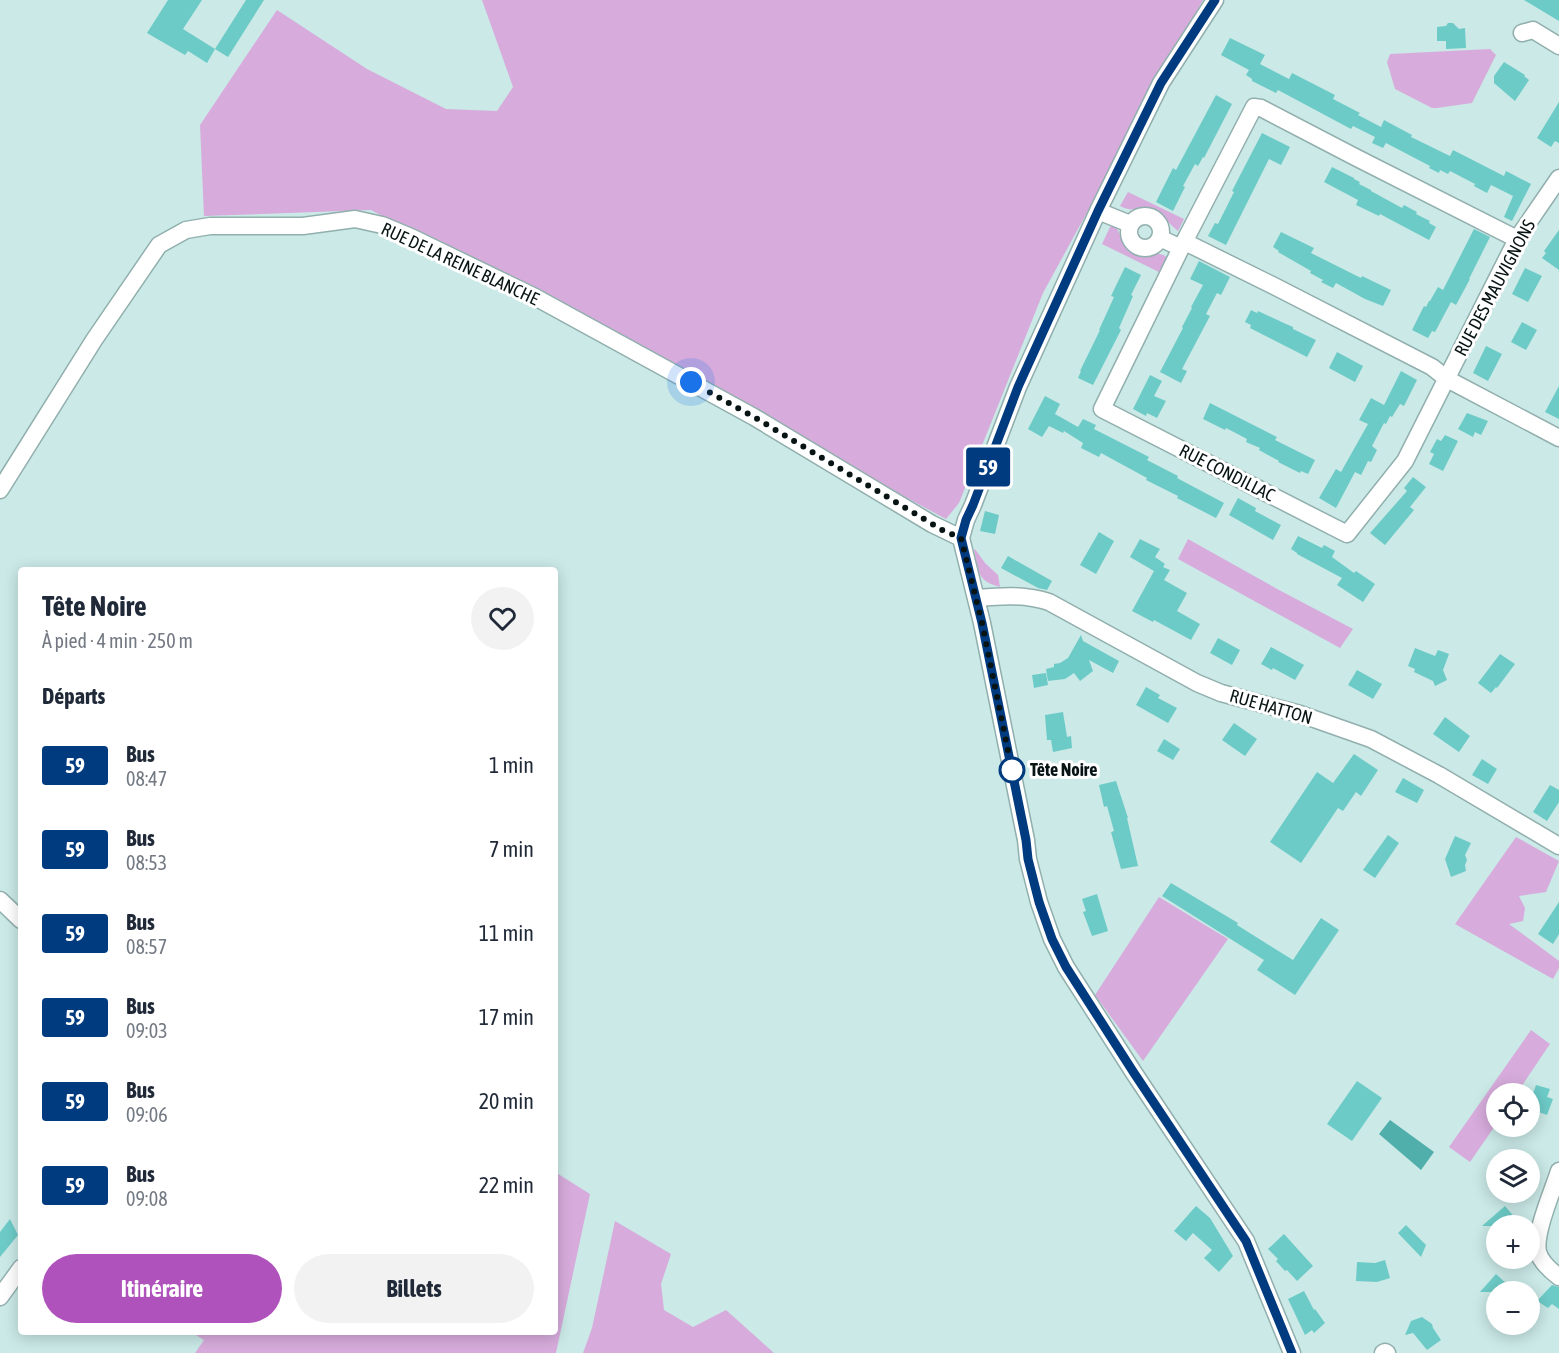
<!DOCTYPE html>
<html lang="fr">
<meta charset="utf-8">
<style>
:root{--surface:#fff;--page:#f2f2f3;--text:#1f2937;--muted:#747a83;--accent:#af52bc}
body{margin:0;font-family:"Asap Condensed",sans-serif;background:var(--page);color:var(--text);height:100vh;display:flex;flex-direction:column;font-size:22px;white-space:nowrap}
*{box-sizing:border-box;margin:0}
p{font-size:20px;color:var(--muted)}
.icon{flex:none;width:33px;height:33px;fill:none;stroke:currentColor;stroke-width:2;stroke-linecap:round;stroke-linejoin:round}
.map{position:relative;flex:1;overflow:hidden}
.details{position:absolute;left:18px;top:567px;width:540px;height:768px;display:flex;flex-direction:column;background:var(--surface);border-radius:6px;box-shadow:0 3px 15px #0003}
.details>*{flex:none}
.badge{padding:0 12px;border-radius:4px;font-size:21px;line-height:39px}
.controls{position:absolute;left:1486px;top:1083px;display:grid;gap:12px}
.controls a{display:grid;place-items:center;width:54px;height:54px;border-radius:50%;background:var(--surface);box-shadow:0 3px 15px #0003;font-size:30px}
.you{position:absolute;width:30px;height:30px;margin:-15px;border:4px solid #fff;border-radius:50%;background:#1a73e8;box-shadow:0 0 0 9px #1a73e833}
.map>.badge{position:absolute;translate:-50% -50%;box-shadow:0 0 0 3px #fff}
h2{padding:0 24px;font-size:22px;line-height:54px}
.round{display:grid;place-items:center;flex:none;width:63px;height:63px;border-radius:32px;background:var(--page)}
.head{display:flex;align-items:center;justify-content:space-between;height:102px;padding:0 24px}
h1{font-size:28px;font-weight:700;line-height:45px}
.action{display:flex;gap:12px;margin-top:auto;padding:12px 24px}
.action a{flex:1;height:69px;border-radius:36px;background:var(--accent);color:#fff;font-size:24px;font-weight:700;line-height:69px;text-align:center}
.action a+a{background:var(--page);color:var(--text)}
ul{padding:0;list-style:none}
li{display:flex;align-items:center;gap:18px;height:84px;padding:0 24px}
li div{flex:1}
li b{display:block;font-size:22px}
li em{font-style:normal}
li .badge{min-width:66px;font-weight:700;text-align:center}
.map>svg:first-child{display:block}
.green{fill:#d7acdc}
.water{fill:#50afab}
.building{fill:#6dcbc7}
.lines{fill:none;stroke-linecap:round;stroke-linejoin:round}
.minor-casing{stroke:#91afad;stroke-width:19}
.minor{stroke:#fff;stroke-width:16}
.line-casing{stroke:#fff;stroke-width:14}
.line{stroke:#003b80;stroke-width:9}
.walk{stroke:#081313;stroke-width:6;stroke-dasharray:0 10.8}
.stop-dot{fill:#fff;stroke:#003b80;stroke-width:3}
.labels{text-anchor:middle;stroke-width:6;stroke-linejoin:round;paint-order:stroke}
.street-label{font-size:18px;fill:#081313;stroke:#fff}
.stop-label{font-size:18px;font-weight:bold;fill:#081313;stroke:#fff;text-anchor:start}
</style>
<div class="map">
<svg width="1559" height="1353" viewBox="0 0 1559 1353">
<rect width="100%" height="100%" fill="#cae9e7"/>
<path class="green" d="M 482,0 L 1203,0 L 1043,293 L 959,503 L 946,519 L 371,210 L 204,216 L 200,125 L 277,10 L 367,69 L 446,109 L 497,111 L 513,87 Z
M 1490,49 L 1496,55 L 1472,103 L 1437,108 L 1432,108 L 1395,89 L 1387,62 L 1390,54 Z
M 1128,192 L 1184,219 L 1178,231 C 1171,226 1162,214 1155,211 C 1143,207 1133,213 1120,206 Z
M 1113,226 C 1120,230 1118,233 1122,238 C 1124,242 1130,247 1133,249 C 1147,258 1157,247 1170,260 L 1163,274 L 1102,244 L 1110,227 Z
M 1188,539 L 1279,590 L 1353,629 L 1340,648 L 1178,559 Z
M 975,549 L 985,563 L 998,575 L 1000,587 C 977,581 979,572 974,551 Z
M 1516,837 L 1559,861 L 1546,892 L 1519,896 L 1525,908 L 1523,921 L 1509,924 L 1559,961 L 1559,968 L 1553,979 L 1455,924 Z
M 1159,897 L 1228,939 L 1143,1061 L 1095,995 Z
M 1531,1030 L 1550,1044 L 1517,1093 L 1497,1094 L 1497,1123 L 1470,1162 L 1449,1147 Z
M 555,1172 L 590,1194 L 556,1353 L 195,1353 L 204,1340 L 191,1332 L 555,1332 Z
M 615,1221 L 671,1254 L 661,1284 L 664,1310 L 693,1327 L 726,1310 L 774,1353 L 583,1353 L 592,1328 Z"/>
<path class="water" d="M 1390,1120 L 1434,1152 L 1421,1170 L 1379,1134 Z"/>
<path class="building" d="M 168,0 L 202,0 L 183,29 L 215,49 L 207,63 L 188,51 L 185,55 L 147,33 Z
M 246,0 L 264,0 L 228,57 L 215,49 Z
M 1524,0 L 1559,0 L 1559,21 Z
M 1448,23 L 1453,23 L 1459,29 L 1465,28 L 1466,48 L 1446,49 L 1446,41 L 1437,41 L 1437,27 L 1446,26 Z
M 1230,38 L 1265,55 L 1260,64 L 1289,79 L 1292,73 L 1335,95 L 1333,99 L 1360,113 L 1358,115 L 1381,127 L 1384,120 L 1412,135 L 1411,137 L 1450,156 L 1453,150 L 1504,176 L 1506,171 L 1531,184 L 1512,221 L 1504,217 L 1513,196 L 1491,185 L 1487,193 L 1474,186 L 1475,184 L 1450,171 L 1448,174 L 1440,170 L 1439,173 L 1429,168 L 1430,166 L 1386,143 L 1383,148 L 1372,143 L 1375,137 L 1353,126 L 1351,129 L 1278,90 L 1276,93 L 1252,81 L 1252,79 L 1246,75 L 1249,70 L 1221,55 Z
M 1504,62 L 1525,75 L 1524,76 L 1529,80 L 1515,101 L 1494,83 L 1494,76 Z
M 1216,95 L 1232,104 L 1204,158 L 1203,157 L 1198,166 L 1195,164 L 1183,186 L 1185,187 L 1173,211 L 1156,202 L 1173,168 L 1176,170 Z
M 1559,102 L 1559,143 L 1555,141 L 1551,147 L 1537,138 Z
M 1262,133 L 1290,147 L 1281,165 L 1269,159 L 1226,245 L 1208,236 L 1215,223 L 1218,224 L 1234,192 L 1232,191 Z
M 1332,167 L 1354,178 L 1354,179 L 1360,182 L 1359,184 L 1371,190 L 1371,191 L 1402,208 L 1404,205 L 1417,212 L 1416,214 L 1430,221 L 1429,223 L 1436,227 L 1429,240 L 1380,214 L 1379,216 L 1356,205 L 1358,200 L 1324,182 Z
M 1474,229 L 1490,237 L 1469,279 L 1470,279 L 1456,305 L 1451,302 L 1435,332 L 1432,331 L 1428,338 L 1412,330 L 1424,306 L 1426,307 L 1429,301 L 1430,301 L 1438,287 L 1443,290 Z
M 1559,230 L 1559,270 L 1542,258 L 1546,253 L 1544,251 Z
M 1281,232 L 1314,248 L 1311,253 L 1361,278 L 1362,276 L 1391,290 L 1383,306 L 1365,299 L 1336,283 L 1333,288 L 1321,282 L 1323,280 L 1310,273 L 1311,271 L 1278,252 L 1279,251 L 1273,247 Z
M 1199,261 L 1230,277 L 1221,295 L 1217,293 L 1206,314 L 1210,316 L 1182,369 L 1187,371 L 1181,383 L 1160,372 L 1183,328 L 1182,327 L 1192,308 L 1191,307 L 1203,285 L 1190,279 Z
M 1125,267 L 1141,275 L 1131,295 L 1133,296 L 1119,328 L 1121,330 L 1093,385 L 1078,378 L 1081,371 L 1080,371 L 1100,330 L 1099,330 L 1114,297 L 1111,296 Z
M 1525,268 L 1542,276 L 1528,302 L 1512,294 Z
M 1251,310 L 1257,313 L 1258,311 L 1286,324 L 1293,327 L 1293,329 L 1316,340 L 1307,357 L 1250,328 L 1251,325 L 1245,322 Z
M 1522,322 L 1537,330 L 1526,350 L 1511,342 Z
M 1486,346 L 1502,354 L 1488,381 L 1473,373 Z
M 1337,352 L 1363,366 L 1355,382 L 1329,368 Z
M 1401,371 L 1417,380 L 1404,406 L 1400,404 L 1392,417 L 1390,416 L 1386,424 L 1384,423 L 1372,446 L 1377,450 L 1371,462 L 1368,461 L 1361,475 L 1355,472 L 1336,508 L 1319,498 L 1336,469 L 1341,472 L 1368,424 L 1359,420 L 1371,398 L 1384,405 Z
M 1150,375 L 1162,381 L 1154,396 L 1166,401 L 1157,418 L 1147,413 L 1146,416 L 1133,409 Z
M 1559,386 L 1559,419 L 1545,412 Z
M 1045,396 L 1060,404 L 1055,414 L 1078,427 L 1083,419 L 1096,425 L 1094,429 L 1149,457 L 1147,460 L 1178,476 L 1177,478 L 1224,503 L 1216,518 L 1177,498 L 1178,496 L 1146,480 L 1147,478 L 1101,453 L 1099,457 L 1081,448 L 1083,443 L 1064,431 L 1063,433 L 1049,426 L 1042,437 L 1028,429 Z
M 1210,403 L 1277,437 L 1275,440 L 1315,460 L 1308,474 L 1301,471 L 1300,473 L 1278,462 L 1279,461 L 1259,450 L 1260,448 L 1246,442 L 1247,439 L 1226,428 L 1225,430 L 1203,419 Z
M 1467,413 L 1488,421 L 1481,435 L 1475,432 L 1473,437 L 1458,429 Z
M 1445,435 L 1458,441 L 1443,471 L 1429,464 L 1434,454 L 1430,452 L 1437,439 L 1441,441 Z
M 1413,477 L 1426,487 L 1410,507 L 1414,510 L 1385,545 L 1370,533 L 1407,491 L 1404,488 Z
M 1238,498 L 1256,508 L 1255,511 L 1281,525 L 1273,540 L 1229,515 Z
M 985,511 L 999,515 L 995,534 L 980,531 Z
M 1099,532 L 1114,541 L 1096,574 L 1080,565 Z
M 1298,536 L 1322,548 L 1324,545 L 1335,551 L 1332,557 L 1354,573 L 1356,571 L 1375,584 L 1363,602 L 1337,585 L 1342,578 L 1297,554 L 1297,553 L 1291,549 Z
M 1140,539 L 1160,549 L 1155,557 L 1165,564 L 1163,567 L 1170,570 L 1164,580 L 1187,593 L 1177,611 L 1200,624 L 1191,640 L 1154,620 L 1153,622 L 1132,611 L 1154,571 L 1130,557 Z
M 1008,556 L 1052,581 L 1047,590 L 1038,588 L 1001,568 Z
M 1081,635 L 1083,641 L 1119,661 L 1113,673 L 1089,660 L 1093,671 L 1080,681 L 1074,673 L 1065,679 L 1048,681 L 1046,669 L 1054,667 L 1054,664 L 1060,663 L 1068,658 Z
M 1218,638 L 1240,650 L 1232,665 L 1210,653 Z
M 1271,647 L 1304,665 L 1295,680 L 1273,668 L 1272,670 L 1261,664 Z
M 1415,648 L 1435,656 L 1438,650 L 1449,654 L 1443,670 L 1447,680 L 1435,686 L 1433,681 L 1414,672 L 1415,669 L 1408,666 Z
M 1500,654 L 1515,664 L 1497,688 L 1496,687 L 1491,693 L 1478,683 Z
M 1357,670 L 1382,684 L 1373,699 L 1348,685 Z
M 1046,673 L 1048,685 L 1034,688 L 1032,675 Z
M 1146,687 L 1160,695 L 1158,698 L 1177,708 L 1168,723 L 1136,705 Z
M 1063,712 L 1067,737 L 1071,736 L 1072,748 L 1053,752 L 1051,740 L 1047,740 L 1045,715 Z
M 1445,717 L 1470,736 L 1459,752 L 1433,734 Z
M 1234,723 L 1257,739 L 1245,756 L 1222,740 Z
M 1164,739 L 1180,749 L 1173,760 L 1157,751 Z
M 1354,754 L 1378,770 L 1361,796 L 1356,792 L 1343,811 L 1338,808 L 1301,863 L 1270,842 L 1317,772 L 1333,783 Z
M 1482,759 L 1497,769 L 1488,784 L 1472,775 Z
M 1403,778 L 1424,790 L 1417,803 L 1395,792 Z
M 1116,781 L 1128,818 L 1127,818 L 1138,866 L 1121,869 L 1111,832 L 1114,831 L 1107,806 L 1104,807 L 1099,785 Z
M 1550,785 L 1559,790 L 1559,802 L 1547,821 L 1533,812 Z
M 1388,835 L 1399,843 L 1375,878 L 1363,870 Z
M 1455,836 L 1471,843 L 1465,855 L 1467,860 L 1465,865 L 1466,871 L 1451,877 L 1445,859 Z
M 1171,883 L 1238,923 L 1237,925 L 1293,960 L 1321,918 L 1339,930 L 1295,995 L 1257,970 L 1264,960 L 1162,896 Z
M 1097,894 L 1108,931 L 1092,936 L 1083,912 L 1086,911 L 1082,899 Z
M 1559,902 L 1559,934 L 1553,944 L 1538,934 Z
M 1357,1081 L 1382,1098 L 1352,1141 L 1327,1124 Z
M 1536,1085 L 1550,1089 L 1547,1097 L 1553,1099 L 1547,1115 L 1530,1109 L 1530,1102 Z
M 1196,1206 L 1210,1218 L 1233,1256 L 1219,1272 L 1204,1258 L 1212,1250 L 1193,1233 L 1186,1241 L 1174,1231 Z
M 1505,1206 L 1522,1226 L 1482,1226 Z
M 10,1219 L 18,1235 L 0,1257 L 0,1232 Z
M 1406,1225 L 1426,1245 L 1421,1257 L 1398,1233 Z
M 1284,1234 L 1313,1266 L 1297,1281 L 1287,1270 L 1285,1271 L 1276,1261 L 1278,1259 L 1268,1249 Z
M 1385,1260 L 1390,1278 L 1377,1282 L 1356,1281 L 1357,1262 L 1375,1263 Z
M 1496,1274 L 1509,1286 L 1503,1292 L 1480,1292 Z
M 1552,1285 L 1559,1287 L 1559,1309 L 1552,1304 L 1548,1308 L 1537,1301 Z
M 1304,1291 L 1314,1310 L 1315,1309 L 1325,1323 L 1314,1333 L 1312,1330 L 1305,1335 L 1288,1299 Z
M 1422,1317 L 1432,1324 L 1433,1328 L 1441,1340 L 1427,1350 L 1413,1333 L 1405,1335 L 1411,1321 Z"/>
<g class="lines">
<defs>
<path id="minor" d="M 1215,0 L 1161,83 L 1098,211 L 1018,387 L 973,505 L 966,520 L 961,538 L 982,623 L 1026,840 L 1028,859 L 1039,902 L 1052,939 L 1066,967 L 1134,1073 L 1246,1241 L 1292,1353
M 1522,33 L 1533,30 L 1559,46
M 1098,211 L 1130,224
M1129 232a16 16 0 1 1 32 0a16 16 0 1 1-32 0Z
M 1160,238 L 1181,248 L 1102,409 L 1347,534 L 1405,461 L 1517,239 L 1559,178
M 1185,242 L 1276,287 L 1432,367 L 1447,379 L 1559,438
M 1181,248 L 1254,107 L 1261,108 L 1357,158 L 1517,239
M 0,490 L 94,340 L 159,245 L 186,230 L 210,226 L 303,226 L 355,219 L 382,225 L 413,238 L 535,297 L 754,417 L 932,524 L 961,538
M 976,598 C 1001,596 1024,594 1049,602 L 1197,683 L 1221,693 L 1300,714 L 1371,739 L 1439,775 L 1559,846
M 0,900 L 21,920
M 1559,1171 C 1553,1190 1534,1233 1538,1252 C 1541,1262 1551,1271 1559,1277
M 0,1297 L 21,1268
M 1383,1353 L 1385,1352 L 1387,1353"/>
</defs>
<use href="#minor" class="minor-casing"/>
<use href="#minor" class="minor"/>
</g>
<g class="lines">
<defs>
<path id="line" d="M 1215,0 L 1161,83 L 1098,211 L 1018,387 L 973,505 L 966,520 L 961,538 L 982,623 L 1026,840 L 1028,859 L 1039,902 L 1052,939 L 1066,967 L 1134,1073 L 1246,1241 L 1292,1353"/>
</defs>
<use href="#line" class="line-casing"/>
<use href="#line" class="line"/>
<path class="walk" d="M 691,382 L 754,417 L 944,531 L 961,538 L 982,623 L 1012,770"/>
</g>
<circle class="stop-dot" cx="1012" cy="770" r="12"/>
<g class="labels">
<g class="street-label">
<text transform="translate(460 264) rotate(25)" y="6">RUE DE LA REINE BLANCHE</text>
<text transform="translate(1495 288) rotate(-62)" y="6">RUE DES MAUVIGNONS</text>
<text transform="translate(1227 473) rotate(27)" y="6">RUE CONDILLAC</text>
<text transform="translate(1271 707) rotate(16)" y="6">RUE HATTON</text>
</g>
<g class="stop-label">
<text x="1030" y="776">Tête Noire</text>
</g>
</g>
</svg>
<div class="controls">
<a><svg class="icon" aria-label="locate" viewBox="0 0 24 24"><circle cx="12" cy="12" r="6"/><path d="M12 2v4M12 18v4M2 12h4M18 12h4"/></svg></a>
<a><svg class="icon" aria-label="layers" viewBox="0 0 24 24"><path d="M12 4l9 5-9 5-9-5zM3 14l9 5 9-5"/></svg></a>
<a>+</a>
<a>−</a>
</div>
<div class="you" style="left:691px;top:382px"></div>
<b class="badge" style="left:988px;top:467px;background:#003b80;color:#fff">59</b>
<section class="details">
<div class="head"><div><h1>Tête Noire</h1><p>À pied · 4 min · 250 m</p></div><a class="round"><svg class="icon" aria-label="heart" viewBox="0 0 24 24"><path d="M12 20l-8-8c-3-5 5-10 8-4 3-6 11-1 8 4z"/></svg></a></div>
<h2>Départs</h2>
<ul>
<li><span class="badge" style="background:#003b80;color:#fff">59</span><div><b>Bus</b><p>08:47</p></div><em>1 min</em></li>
<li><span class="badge" style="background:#003b80;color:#fff">59</span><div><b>Bus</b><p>08:53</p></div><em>7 min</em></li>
<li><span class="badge" style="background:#003b80;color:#fff">59</span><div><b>Bus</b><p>08:57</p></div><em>11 min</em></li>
<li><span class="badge" style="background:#003b80;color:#fff">59</span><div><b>Bus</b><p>09:03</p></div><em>17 min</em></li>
<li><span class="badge" style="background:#003b80;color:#fff">59</span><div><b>Bus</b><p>09:06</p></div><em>20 min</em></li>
<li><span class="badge" style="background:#003b80;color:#fff">59</span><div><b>Bus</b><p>09:08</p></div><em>22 min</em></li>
</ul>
<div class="action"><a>Itinéraire</a><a>Billets</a></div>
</section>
</div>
